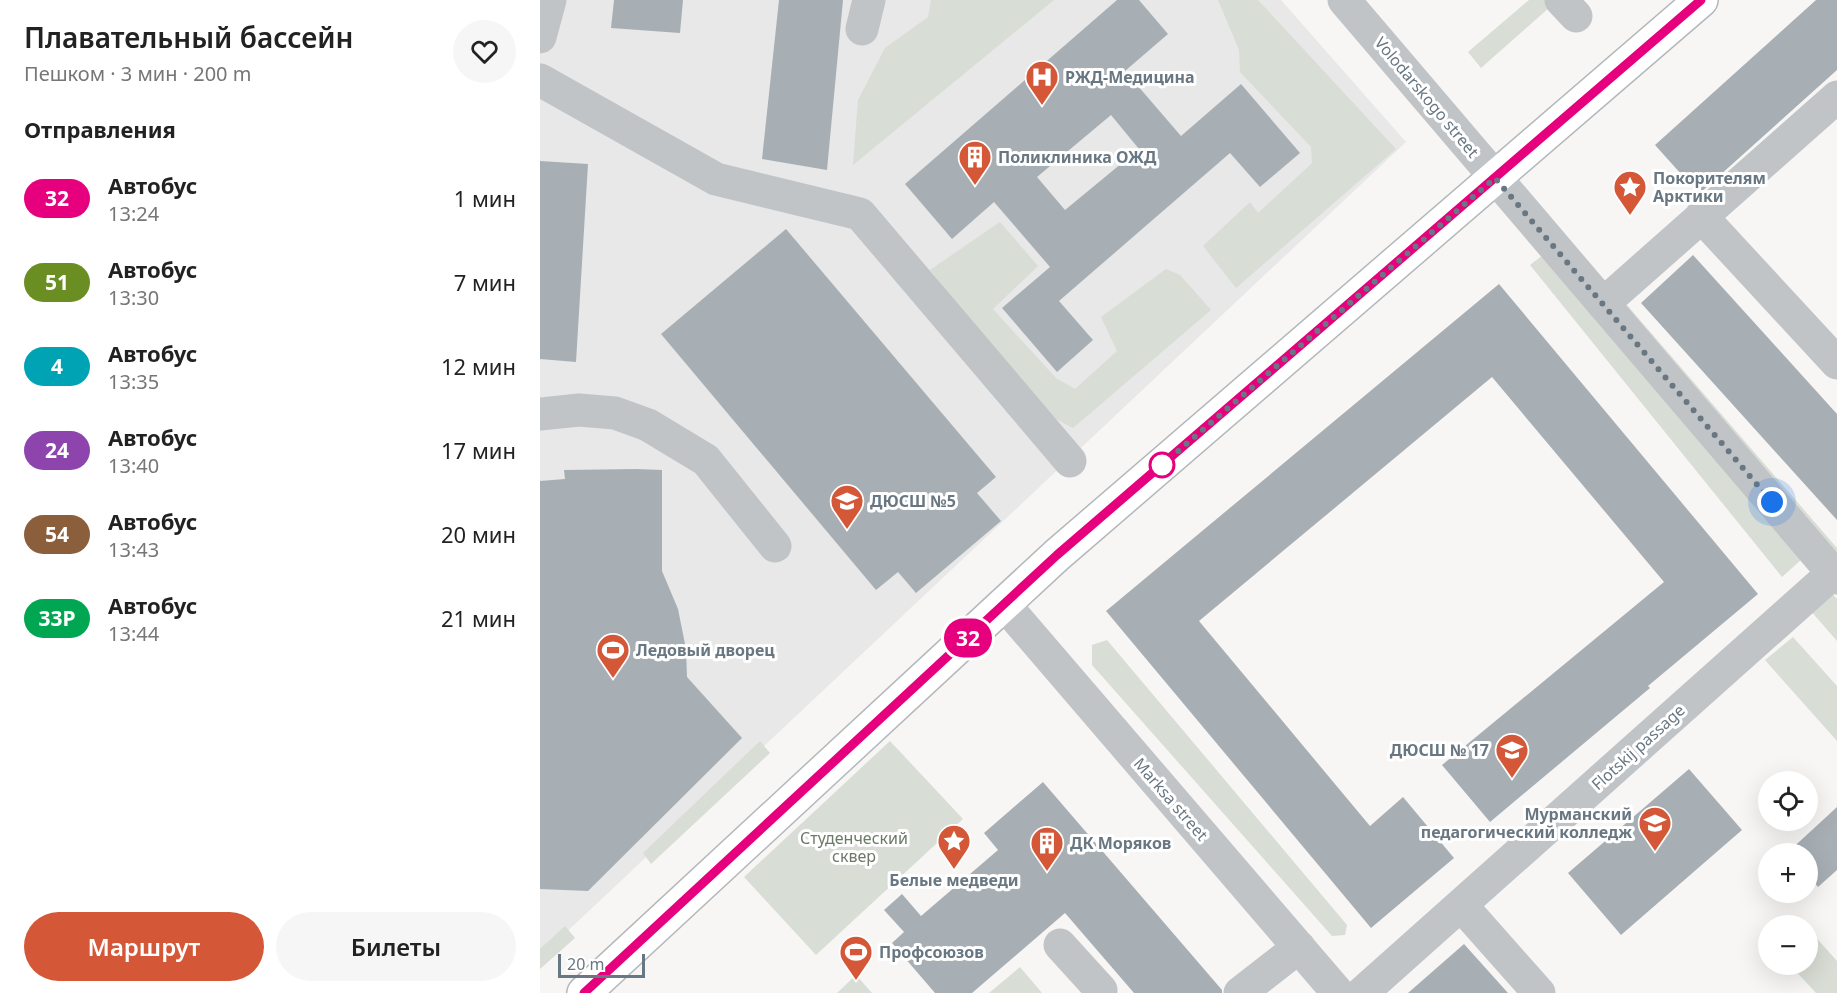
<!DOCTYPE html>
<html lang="ru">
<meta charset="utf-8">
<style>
:root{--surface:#fff;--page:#f6f6f6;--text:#222;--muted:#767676;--accent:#d45737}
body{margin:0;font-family:"Noto Sans",sans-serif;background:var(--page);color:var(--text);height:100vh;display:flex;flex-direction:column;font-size:22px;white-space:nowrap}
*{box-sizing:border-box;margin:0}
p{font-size:20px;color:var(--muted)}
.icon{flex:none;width:33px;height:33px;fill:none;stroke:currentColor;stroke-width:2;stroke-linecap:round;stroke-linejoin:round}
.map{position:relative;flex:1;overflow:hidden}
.panel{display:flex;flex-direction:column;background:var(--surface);width:540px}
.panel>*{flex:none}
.badge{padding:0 12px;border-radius:20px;font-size:21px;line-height:39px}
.buttons{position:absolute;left:1218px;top:771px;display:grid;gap:12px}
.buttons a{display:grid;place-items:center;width:60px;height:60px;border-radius:50%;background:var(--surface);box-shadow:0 6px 24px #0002;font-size:30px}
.scale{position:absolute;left:18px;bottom:15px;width:87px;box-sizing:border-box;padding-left:6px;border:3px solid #687782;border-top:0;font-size:16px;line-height:21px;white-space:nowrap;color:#687782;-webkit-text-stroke:4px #fff;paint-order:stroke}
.you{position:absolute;width:30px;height:30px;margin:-15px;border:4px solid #fff;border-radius:50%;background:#1a73e8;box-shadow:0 0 0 9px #1a73e833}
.map>.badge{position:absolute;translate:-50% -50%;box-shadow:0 0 0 3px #fff}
h2{padding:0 24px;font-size:22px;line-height:54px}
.round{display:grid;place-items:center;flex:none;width:63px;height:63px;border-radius:32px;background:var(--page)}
.summary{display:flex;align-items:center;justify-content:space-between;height:102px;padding:0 24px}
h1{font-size:28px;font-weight:600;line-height:45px}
.button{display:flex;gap:12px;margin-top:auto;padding:12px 24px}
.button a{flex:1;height:69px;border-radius:36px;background:var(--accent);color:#fff;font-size:24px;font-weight:600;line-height:69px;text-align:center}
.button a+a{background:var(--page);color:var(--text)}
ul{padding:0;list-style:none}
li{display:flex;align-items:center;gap:18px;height:84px;padding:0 24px}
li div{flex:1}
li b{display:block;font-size:22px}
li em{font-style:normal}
li .badge{min-width:66px;font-weight:700;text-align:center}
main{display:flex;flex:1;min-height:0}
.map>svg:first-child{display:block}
.built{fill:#e7e8e7}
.green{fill:#d8ddd5}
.building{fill:#a8afb4;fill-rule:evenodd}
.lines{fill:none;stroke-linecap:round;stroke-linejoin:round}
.major-casing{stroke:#b4b8bb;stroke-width:36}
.minor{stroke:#c0c4c7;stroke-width:33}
.major{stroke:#fff;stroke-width:33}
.line-casing{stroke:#fff;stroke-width:14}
.line{stroke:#e6007e;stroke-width:9}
.walk{stroke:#687782;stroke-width:6;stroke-dasharray:0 10.8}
.stop-dot{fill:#fff;stroke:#e6007e;stroke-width:3}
.labels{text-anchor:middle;stroke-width:6;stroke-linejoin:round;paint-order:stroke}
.poi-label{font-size:16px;font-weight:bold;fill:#687782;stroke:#fff;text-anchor:start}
.street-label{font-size:16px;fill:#687782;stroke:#fff}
.park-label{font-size:16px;fill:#6b7a66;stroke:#fff}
</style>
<main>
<section class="panel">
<div class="summary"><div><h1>Плавательный бассейн</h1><p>Пешком · 3 мин · 200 m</p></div><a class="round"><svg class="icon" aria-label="heart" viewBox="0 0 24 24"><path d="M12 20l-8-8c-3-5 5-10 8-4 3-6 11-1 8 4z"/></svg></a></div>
<h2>Отправления</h2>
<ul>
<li><span class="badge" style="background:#e6007e;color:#fff">32</span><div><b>Автобус</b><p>13:24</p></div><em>1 мин</em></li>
<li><span class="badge" style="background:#6b8e23;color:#fff">51</span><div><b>Автобус</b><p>13:30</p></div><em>7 мин</em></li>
<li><span class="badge" style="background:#00a3b4;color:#fff">4</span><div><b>Автобус</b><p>13:35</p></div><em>12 мин</em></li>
<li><span class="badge" style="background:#8e44ad;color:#fff">24</span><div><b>Автобус</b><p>13:40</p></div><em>17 мин</em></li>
<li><span class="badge" style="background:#8b5e3c;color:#fff">54</span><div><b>Автобус</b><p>13:43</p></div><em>20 мин</em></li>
<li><span class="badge" style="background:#00a651;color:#fff">33Р</span><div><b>Автобус</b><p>13:44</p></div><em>21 мин</em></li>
</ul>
<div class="button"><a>Маршрут</a><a>Билеты</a></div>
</section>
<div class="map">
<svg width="1297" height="993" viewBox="0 0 1297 993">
<rect width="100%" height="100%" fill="#f7f6f4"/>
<path class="built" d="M 18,0 L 741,0 L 866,142 L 0,957 L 0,53 Z"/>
<path class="green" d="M 391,0 L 514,0 L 313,165 L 318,100 L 345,48 L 388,17 Z
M 678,0 L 718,0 L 856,149 L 696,288 L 663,246 L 710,202 L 718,213 L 772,163 L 771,147 L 700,72 L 699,50 Z
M 989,0 L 1018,0 L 941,68 L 928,52 Z
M 460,222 L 498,266 L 453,309 L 516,378 L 535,389 L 577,351 L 561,317 L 626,269 L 640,275 L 671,310 L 533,428 L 502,412 L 390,270 Z
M 1008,251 L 1262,559 L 1242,577 L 990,265 Z
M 1087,305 L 1297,548 L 1297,571 L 1080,311 Z
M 1291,592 L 1297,599 L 1297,641 L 1270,610 Z
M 1253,637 L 1297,686 L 1297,741 L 1225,660 Z
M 567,640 L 807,925 L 805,935 L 792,936 L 552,665 L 552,645 Z
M 220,741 L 230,753 L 111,864 L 103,853 Z
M 350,741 L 423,819 L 276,955 L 204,877 Z
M 25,926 L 35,938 L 0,969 L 0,949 Z
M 1272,933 L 1297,961 L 1297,993 L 1276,993 L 1250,965 L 1268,964 L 1268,936 Z
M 480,967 L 502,993 L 449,993 Z
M 316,975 L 332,993 L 297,993 Z"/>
<path class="building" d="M 74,0 L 143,0 L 140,33 L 71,28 Z
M 239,0 L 303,0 L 287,170 L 222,159 Z
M 577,0 L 599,0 L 628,34 L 585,71 L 641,136 L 701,84 L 760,153 L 720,187 L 690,153 L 519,301 L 553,340 L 517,372 L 462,308 L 510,267 L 454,202 L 412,239 L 365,184 ZM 571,115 L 599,149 L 525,210 L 497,177 Z
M 1276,0 L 1297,0 L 1297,70 L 1159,194 L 1115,145 Z
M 0,161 L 48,164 L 36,362 L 0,359 Z
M 246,229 L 456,477 L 437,493 L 461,521 L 376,593 L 358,572 L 336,590 L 121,334 Z
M 1153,255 L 1297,414 L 1297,520 L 1101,303 Z
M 959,284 L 1218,594 L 1108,686 L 1110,688 L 950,822 L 902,765 L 1124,582 L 952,377 L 659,621 L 830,826 L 863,797 L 914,858 L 831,928 L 566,611 Z
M 96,469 L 122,470 L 122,571 L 138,609 L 146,649 L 147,677 L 202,738 L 48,891 L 0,889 L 0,481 L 25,479 L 24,470 Z
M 1149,769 L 1202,830 L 1081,935 L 1028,873 Z
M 503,782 L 682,990 L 682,993 L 594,993 L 525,913 L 432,993 L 395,993 L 352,943 L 364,932 L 344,910 L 362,894 L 381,916 L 458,850 L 444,833 Z
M 1297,807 L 1297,870 L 1278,887 L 1268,875 L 1268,854 L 1246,854 Z
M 924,944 L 968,993 L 868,993 Z"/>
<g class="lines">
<defs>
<path id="major" d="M 44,993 L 517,555 L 1161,0"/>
</defs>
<use href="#major" class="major-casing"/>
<path class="minor" d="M 804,0 L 1297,578
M 1021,0 L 1036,16
M 322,29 L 329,0
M 0,37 L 10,0
M 0,80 L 176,179 L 320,214 L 530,461
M 1161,216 L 1297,363
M 1063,304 L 1297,97
M 0,414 L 39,410 L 75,413 L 108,425 L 166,460 L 235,546
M 464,604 L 798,993
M 921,905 L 999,993
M 520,945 L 561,990 L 561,993
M 700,993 L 759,947
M 822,993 L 1293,573"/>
<use href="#major" class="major"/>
</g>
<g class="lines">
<defs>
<path id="line" d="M 44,993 L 517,555 L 1161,0"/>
</defs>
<use href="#line" class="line-casing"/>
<use href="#line" class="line"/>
<path class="walk" d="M 622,465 L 955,178 L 1232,502"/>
</g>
<defs>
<symbol id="hospital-pin" viewBox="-11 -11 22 30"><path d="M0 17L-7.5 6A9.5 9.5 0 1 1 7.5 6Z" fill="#d45737" stroke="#fff"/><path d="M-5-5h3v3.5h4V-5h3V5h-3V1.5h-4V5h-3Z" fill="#fff"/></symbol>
<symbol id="building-pin" viewBox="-11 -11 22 30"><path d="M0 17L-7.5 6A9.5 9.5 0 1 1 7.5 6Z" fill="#d45737" stroke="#fff"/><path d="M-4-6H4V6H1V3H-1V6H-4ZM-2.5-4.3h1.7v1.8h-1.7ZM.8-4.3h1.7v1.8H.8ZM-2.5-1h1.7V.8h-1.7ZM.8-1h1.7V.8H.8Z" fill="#fff"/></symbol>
<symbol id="sight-pin" viewBox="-11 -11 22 30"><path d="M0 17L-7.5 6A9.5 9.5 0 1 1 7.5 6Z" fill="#d45737" stroke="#fff"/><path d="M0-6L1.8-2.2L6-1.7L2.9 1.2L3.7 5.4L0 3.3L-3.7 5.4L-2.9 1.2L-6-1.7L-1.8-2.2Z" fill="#fff"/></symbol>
<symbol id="school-pin" viewBox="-11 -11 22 30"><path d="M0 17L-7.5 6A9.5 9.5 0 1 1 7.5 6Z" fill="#d45737" stroke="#fff"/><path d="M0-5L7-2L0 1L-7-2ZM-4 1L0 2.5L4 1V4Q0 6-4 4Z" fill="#fff"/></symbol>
<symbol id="stadium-pin" viewBox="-11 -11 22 30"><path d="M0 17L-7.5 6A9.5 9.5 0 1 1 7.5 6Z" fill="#d45737" stroke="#fff"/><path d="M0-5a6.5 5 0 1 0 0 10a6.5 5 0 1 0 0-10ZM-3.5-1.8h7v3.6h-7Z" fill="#fff"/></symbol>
<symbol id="university-pin" viewBox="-11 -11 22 30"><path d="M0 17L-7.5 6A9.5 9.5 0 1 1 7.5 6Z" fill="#d45737" stroke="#fff"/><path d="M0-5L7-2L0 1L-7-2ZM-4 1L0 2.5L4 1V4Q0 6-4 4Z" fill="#fff"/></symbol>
</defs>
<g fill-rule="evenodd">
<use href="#hospital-pin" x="483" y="58" width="38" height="52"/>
<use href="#building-pin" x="416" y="138" width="38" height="52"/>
<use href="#sight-pin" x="1071" y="168" width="38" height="52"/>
<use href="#school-pin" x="288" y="482" width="38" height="52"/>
<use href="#stadium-pin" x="54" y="631" width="38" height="52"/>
<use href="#school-pin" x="953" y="731" width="38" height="52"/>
<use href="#university-pin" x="1096" y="804" width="38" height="52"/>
<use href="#sight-pin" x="395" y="822" width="38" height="52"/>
<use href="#building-pin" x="488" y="824" width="38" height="52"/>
<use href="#stadium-pin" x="297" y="933" width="38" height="52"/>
</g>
<circle class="stop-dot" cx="622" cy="465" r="12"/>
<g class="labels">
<g class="poi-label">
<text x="525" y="83">РЖД-Медицина</text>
<text x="458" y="163">Поликлиника ОЖД</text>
<text x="1113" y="184">Покорителям<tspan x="1113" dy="18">Арктики</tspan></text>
<text x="330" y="507">ДЮСШ №5</text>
<text x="96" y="656">Ледовый дворец</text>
<text x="949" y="756" text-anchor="end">ДЮСШ № 17</text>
<text x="1092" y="820" text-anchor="end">Мурманский<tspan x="1092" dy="18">педагогический колледж</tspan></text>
<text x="530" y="849">ДК Моряков</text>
<text x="414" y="886" text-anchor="middle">Белые медведи</text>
<text x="339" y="958">Профсоюзов</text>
</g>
<g class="street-label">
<text transform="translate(887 97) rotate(50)" y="6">Volodarskogo street</text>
<text transform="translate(1098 747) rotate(-42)" y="6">Flotskij passage</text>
<text transform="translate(631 799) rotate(49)" y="6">Marksa street</text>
</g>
<g class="park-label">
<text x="314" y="844">Студенческий<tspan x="314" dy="18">сквер</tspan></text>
</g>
</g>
</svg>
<div class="buttons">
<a><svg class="icon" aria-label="locate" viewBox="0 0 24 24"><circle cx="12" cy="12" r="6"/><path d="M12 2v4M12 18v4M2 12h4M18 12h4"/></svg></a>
<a>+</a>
<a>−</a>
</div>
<div class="scale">20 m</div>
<div class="you" style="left:1232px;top:502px"></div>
<b class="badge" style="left:428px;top:638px;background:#e6007e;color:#fff">32</b>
</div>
</main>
